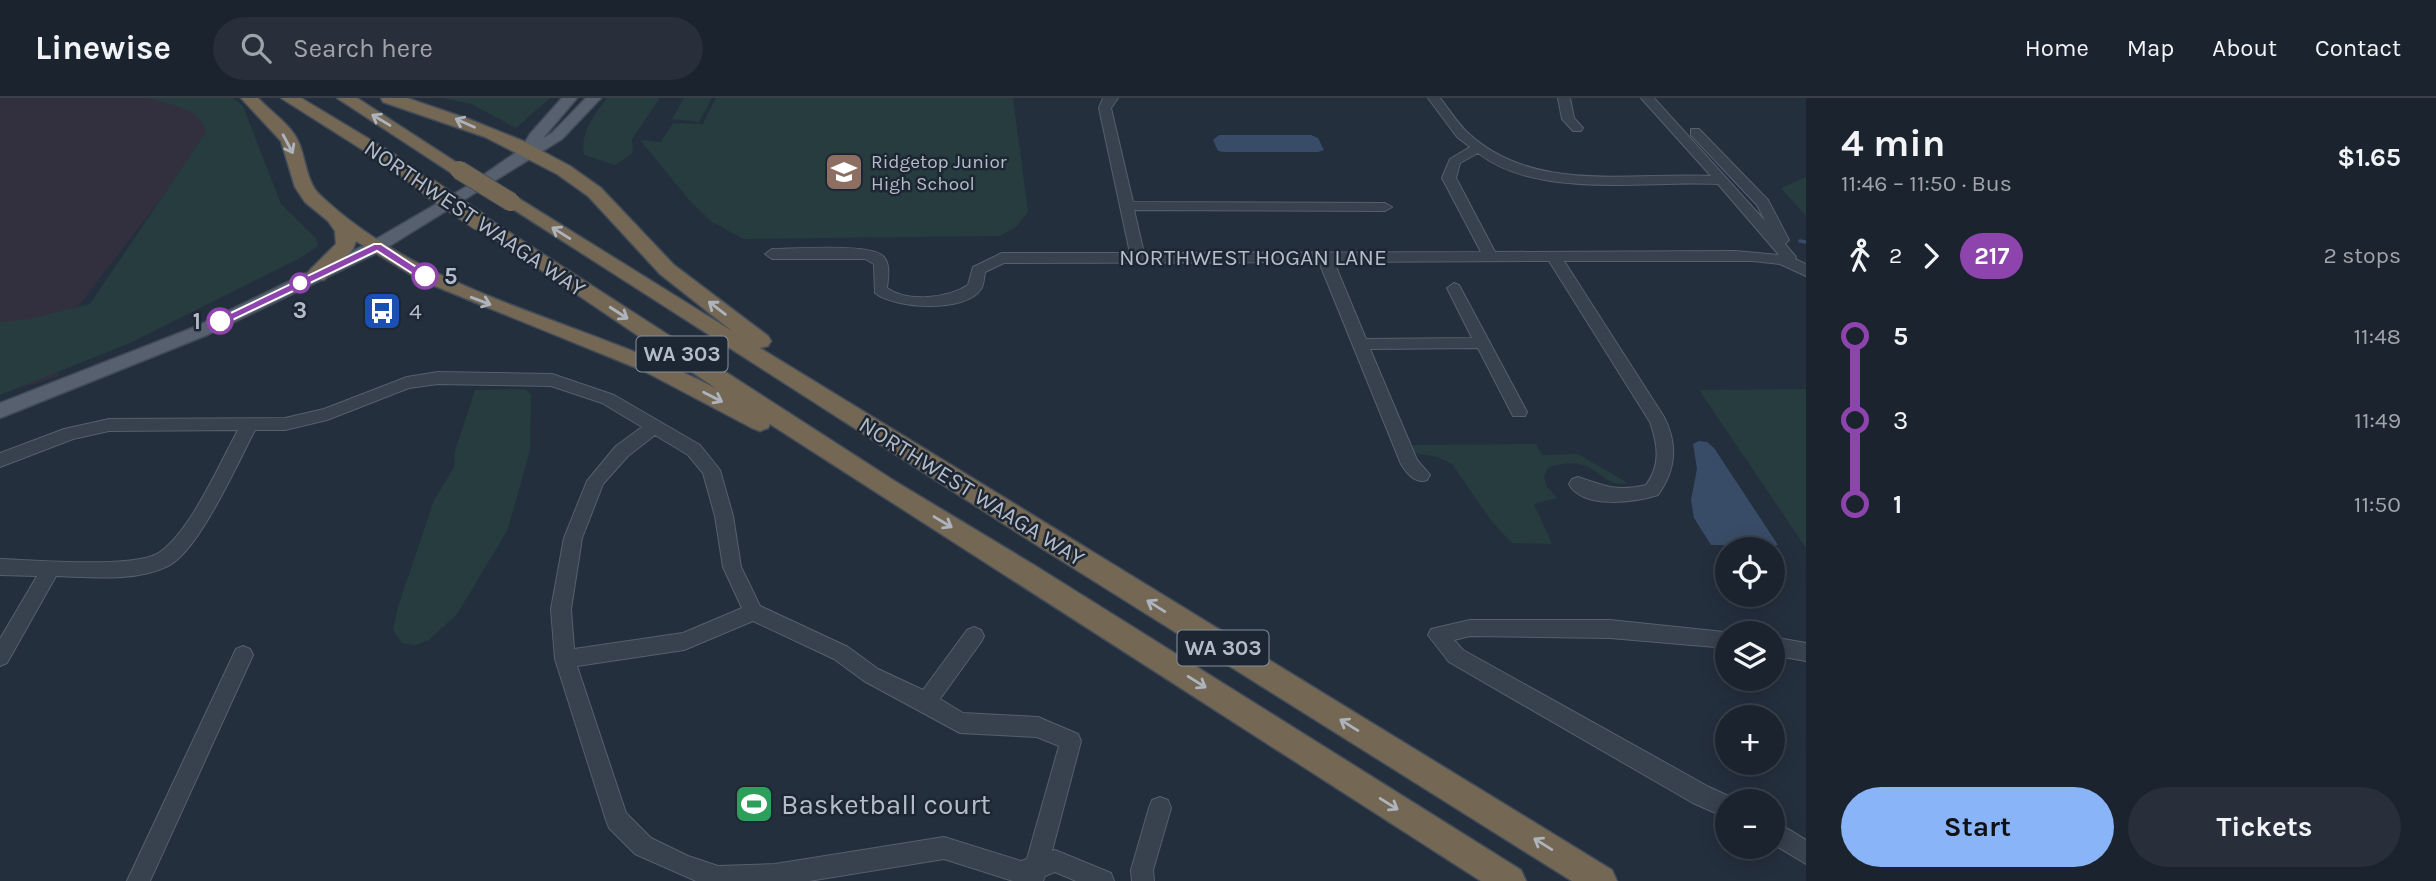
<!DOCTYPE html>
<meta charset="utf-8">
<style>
:root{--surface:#1b232e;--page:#282f3a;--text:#f1f3f6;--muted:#a0a4aa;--line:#39404a;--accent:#8ab4f8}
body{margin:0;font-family:Karla,sans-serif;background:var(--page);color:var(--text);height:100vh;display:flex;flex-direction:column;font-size:26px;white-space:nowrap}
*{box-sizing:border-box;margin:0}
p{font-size:23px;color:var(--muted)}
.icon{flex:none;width:38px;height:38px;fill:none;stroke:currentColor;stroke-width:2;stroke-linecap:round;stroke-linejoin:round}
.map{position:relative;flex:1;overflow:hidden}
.panel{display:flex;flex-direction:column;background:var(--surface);width:630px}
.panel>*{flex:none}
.badge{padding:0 14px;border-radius:23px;font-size:24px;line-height:46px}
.fabs{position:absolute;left:1715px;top:439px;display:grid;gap:14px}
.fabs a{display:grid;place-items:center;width:70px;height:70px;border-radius:50%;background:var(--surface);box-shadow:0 4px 18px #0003,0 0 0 2px var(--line);font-size:35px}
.map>.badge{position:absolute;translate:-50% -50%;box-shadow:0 0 0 4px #fff}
.legs{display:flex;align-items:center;gap:10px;height:77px;padding:0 35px;font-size:23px}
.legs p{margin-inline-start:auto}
.headline{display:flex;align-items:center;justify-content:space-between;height:119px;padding:0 35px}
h1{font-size:38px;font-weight:700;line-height:52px}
.primary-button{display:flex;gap:14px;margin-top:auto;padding:14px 35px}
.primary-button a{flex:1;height:80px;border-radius:42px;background:var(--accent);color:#111;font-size:28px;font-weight:700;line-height:80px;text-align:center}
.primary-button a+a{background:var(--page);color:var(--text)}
ul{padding:0 35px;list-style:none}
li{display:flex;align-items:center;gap:24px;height:84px;font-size:26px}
li i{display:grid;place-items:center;width:10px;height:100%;margin:0 9px;background:currentColor}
li i::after{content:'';width:18px;height:18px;margin:-9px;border:5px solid;border-radius:50%;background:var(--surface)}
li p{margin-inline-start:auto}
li:first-child i{background:linear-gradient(#0000 50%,currentColor 0)}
li:last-child i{background:linear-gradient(currentColor 50%,#0000 0)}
header{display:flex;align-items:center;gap:42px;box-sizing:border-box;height:98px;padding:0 35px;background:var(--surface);border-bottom:2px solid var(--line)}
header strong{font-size:33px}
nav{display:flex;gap:38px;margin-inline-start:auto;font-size:24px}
.search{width:490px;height:63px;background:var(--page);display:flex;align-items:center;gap:18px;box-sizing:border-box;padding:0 24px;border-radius:38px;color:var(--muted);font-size:26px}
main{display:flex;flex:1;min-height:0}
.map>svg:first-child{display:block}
.medical{fill:#32303f}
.green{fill:#263c3f}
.water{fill:#394c67}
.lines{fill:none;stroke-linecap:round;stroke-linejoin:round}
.stream{stroke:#394c67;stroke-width:3.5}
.minor-casing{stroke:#565f6c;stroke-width:2}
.major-casing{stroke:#414a57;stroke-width:3}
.highway-casing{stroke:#434c59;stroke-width:3}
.minor{fill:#38414e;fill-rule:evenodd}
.major{fill:#56606e;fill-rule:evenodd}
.highway{fill:#746855;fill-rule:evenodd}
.highway-bridge-casing{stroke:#434c59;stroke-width:20;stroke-linecap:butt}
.highway-bridge{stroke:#746855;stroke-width:18}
.oneway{stroke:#aeb4bd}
.line-1{fill:#8e44ad;stroke:#fff;stroke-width:2}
.stop-1-dot{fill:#fff;stroke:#8e44ad;stroke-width:3.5}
.labels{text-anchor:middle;stroke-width:5;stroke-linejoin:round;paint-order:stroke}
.far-poi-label{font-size:19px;fill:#b4bcc9;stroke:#1d2633;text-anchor:start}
.shield{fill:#1d2633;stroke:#878f9c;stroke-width:2}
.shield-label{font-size:21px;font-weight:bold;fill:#b4bcc9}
.street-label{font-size:23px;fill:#b4bcc9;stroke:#1d2633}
.stop-label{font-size:23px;font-weight:bold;fill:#b4bcc9;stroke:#1d2633;text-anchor:start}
.poi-label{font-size:23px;fill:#b4bcc9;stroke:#1d2633;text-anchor:start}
.near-poi-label{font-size:28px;fill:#b4bcc9;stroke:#1d2633;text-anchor:start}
</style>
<header>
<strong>Linewise</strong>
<div class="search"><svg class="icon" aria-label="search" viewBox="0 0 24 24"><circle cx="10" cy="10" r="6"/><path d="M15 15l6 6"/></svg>Search here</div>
<nav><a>Home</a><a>Map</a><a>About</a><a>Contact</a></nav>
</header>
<main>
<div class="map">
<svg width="1806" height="783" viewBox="0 0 1806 783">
<rect width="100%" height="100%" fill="#242f3e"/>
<path class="medical" d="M 0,0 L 185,0 L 211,16 L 205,43 L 50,245 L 59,278 L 0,296 Z"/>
<path class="green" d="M 149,0 L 233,0 L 243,8 L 281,106 L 316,140 L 318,148 L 300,160 L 130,245 L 0,297 L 0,224 L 30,221 L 90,206 L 206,34 C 201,9 169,7 149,0 Z
M 443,0 L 550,0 L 516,30 L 471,6 Z
M 607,0 L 660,0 L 632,41 L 633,55 L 615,67 L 584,57 C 580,35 594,17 607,0 Z
M 684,0 L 712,0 L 699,24 L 672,21 Z
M 716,0 L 1013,0 L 1028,114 L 1016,129 L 1000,138 L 744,141 L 712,124 L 690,103 L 640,42 L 661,44 L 673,25 L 703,26 Z
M 1806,79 L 1806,118 L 1781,90 Z
M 525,291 L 531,297 L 530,352 L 508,431 L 457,516 L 429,542 L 416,547 L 402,545 L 393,532 L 398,509 L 434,402 L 454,369 L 455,353 L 475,292 Z
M 1806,291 L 1806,450 L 1699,292 Z
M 1536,346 L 1542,357 L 1578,356 L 1628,385 C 1597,392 1599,352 1548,370 L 1544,379 L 1547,389 L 1557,400 L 1534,406 L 1552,446 L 1512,445 L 1492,424 L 1452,366 L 1437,359 L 1414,355 L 1411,347 Z"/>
<path class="water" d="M 1219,37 L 1311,37 L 1318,40 L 1324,52 L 1318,54 L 1224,54 L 1218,53 L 1213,42 Z
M 1699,343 L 1707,344 L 1714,350 L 1778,447 L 1711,447 L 1694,420 L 1691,402 L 1697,371 L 1693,346 Z"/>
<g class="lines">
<path class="stream" d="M 1800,143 L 1806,144"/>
<defs>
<path id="minor" d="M 1103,0 L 1118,0 L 1111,10 L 1133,104 L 1385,105 L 1392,109 L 1385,113 L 1134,112 L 1144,155 L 1481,154 L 1442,80 L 1450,61 L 1470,49 L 1457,39 L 1428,0 L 1440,0 C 1449,11 1457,25 1467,34 C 1532,96 1630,74 1711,78 L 1641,0 L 1654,0 L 1765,123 L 1757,107 L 1691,37 L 1691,31 L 1699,31 L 1768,102 L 1789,142 L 1785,146 L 1796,159 L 1795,161 L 1806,166 L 1806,178 L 1780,166 L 1753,163 L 1564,163 L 1664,319 C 1678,346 1676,372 1658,397 C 1636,404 1583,412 1569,386 L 1572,381 L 1578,379 C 1605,388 1616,394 1646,387 C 1661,367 1658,347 1650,324 L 1549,163 L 1334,164 L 1366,241 L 1472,240 L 1447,190 L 1454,185 L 1459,187 L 1527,314 L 1525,318 L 1513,318 L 1478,250 L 1370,251 L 1417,362 L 1430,377 L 1427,382 C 1416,386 1407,376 1401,366 L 1319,164 L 1004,165 L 985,174 C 984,179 984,187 981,191 C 966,215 895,211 875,195 L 874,166 L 865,161 L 772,161 L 765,156 L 772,151 C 794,151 869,145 883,158 C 891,166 888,180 887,190 C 908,205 948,200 968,187 L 973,169 L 1002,155 L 1130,155 L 1099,10 ZM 1478,55 C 1538,102 1646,82 1718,86 L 1779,157 L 1735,153 L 1495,154 L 1456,80 L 1460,65 Z
M 1558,0 L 1570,0 L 1574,20 L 1583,30 L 1581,33 L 1573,33 L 1562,21 Z
M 438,274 L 552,276 L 614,297 L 700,347 L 720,372 L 733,418 L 741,469 L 760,508 L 848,549 L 878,571 L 923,592 L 967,532 L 974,529 L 981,532 L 984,538 L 981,544 L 940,601 L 963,615 L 1038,619 L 1078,636 L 1081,643 L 1052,753 L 1055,752 L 1111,775 L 1114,783 L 1076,783 L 1055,774 L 1045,778 L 1043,783 L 1013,783 L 944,761 L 809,783 L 696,783 L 635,756 L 609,730 L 606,722 L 555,561 L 551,511 L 564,440 L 587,383 L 616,348 L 642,329 L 602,305 L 551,288 L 438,286 L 409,290 L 327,322 L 285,332 L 255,332 C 238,364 199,453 168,468 C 136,484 92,479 56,478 L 7,565 L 0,568 L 0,541 L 37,478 L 0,477 L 0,461 C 32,462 137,471 160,454 C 191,432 219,367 238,332 L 109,333 L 73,341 L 0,369 L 0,355 L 64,331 L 109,321 L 285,320 L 324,311 L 407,279 ZM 655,337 L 688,357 L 703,375 L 715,418 L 723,469 L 742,510 L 683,535 L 574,551 L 571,511 L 582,440 L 603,386 L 628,358 ZM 753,523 L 834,561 L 864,583 L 960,635 L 1037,639 L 1059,648 L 1027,761 L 1021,763 L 944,739 L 775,766 L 718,768 L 688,758 L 651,740 L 626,715 L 577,568 L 684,552 Z
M 1470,522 L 1610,522 L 1734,535 L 1727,536 L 1727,550 L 1610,540 L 1470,538 L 1454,542 L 1463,552 L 1709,689 L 1735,701 L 1736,704 L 1727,704 L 1727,720 L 1693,705 L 1449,564 L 1428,537 L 1431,531 Z
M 1773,539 L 1806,545 L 1806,563 L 1773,557 Z
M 243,548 L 250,551 L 253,557 L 150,783 L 127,783 L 236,551 Z
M 1160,699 L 1168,702 L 1171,710 L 1153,772 L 1154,783 L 1132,783 L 1131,772 L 1149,710 L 1152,702 Z
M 1773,722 L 1806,742 L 1806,766 L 1773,746 Z"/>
<path id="major" d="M 562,0 L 577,0 L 543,40 L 552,35 L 586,0 L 601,0 L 562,41 L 383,152 L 207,237 L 0,320 L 0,305 L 195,229 L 371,144 L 469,87 L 521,51 L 530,36 Z"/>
<path id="highway" d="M 241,0 L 258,0 C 270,13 291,27 298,43 C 306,60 306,84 320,97 C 426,198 590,224 717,291 L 470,124 L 473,120 L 487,120 L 893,382 L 1034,467 L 1521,772 L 1526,783 L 1481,783 L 770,326 L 768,330 L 760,333 L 752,330 L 644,273 L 420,182 L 356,143 L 353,151 L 324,182 L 310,182 L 307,177 L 310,172 L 336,146 L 335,133 L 328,123 L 305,104 L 295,89 L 281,43 Z
M 281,0 L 301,0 L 394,56 L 437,89 L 435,93 L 421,93 L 382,64 Z
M 337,0 L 357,0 L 468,72 L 459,77 L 453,76 Z
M 381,0 L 407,0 L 471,22 L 523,43 L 570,68 L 601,90 L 674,167 L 768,238 L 771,243 L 768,248 L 760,250 L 1612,772 L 1617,783 L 1572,783 L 1043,451 L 502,104 L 504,100 L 518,100 L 732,233 L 660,176 L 588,98 L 557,76 L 485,39 L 383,4 Z"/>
</defs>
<use href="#minor" class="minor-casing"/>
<use href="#major" class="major-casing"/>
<use href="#highway" class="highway-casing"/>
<use href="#minor" class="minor"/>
<use href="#major" class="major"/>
<use href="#highway" class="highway"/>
<defs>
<path id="highway-bridge" d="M 459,72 L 511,104
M 428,89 L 480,124"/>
</defs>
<use href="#highway-bridge" class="highway-bridge-casing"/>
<use href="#highway-bridge" class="highway-bridge"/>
</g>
<defs><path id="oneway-shaft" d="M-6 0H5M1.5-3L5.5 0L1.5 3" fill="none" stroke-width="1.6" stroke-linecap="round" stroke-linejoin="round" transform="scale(1.75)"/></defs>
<g class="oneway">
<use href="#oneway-shaft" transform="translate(381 22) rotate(-149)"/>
<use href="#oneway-shaft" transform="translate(465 25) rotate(-156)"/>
<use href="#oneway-shaft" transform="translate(288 46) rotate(62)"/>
<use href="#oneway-shaft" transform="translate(561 135) rotate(-148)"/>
<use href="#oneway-shaft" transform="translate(481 203) rotate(21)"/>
<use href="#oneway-shaft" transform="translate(717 210) rotate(-143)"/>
<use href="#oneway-shaft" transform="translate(619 215) rotate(33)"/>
<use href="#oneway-shaft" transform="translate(713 299) rotate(27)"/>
<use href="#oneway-shaft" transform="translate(943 424) rotate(31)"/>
<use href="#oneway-shaft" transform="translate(1156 508) rotate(-148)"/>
<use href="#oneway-shaft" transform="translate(1197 584) rotate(32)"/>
<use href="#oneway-shaft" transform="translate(1349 627) rotate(-148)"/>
<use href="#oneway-shaft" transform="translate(1389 706) rotate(32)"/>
<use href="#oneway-shaft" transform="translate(1543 746) rotate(-148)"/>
</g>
<path class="line-1" d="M 374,146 L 381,146 L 430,178 L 421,181 L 377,153 L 224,226 L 216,226 L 214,223 Z"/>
<defs>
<symbol id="school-square" viewBox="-11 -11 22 22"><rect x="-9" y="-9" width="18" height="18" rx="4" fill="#8d6e63" stroke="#1d2633"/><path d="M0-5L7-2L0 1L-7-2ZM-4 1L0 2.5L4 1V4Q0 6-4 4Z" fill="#fff"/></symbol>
<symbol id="bus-square" viewBox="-11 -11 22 22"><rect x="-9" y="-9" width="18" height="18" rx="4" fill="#1a4fb4" stroke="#1d2633"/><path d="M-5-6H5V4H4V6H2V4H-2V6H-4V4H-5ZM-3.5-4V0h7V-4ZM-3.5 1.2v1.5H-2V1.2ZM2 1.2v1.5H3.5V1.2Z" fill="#fff"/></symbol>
<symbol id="stadium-square" viewBox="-11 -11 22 22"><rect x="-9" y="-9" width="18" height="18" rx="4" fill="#2e9e5b" stroke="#1d2633"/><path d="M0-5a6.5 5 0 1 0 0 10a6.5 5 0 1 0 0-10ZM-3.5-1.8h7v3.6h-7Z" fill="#fff"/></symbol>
</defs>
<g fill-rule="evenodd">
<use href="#school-square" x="822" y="52" width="44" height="44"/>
<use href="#bus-square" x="360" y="191" width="44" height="44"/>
<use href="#stadium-square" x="732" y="684" width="44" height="44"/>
</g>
<g class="stop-1-dot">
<circle cx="425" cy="178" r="12"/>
<circle cx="300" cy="185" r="9"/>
<circle cx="220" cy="223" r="12"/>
</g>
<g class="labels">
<g class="far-poi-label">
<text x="871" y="70">Ridgetop Junior<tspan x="871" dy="22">High School</tspan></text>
</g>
<g class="shield">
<rect x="636.5" y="238.5" width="91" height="35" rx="5"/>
<rect x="1177.5" y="532.5" width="91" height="35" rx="5"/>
</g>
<g class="shield-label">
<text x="682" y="263">WA 303</text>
<text x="1223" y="557">WA 303</text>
</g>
<g class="street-label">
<text transform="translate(475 120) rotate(34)" y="8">NORTHWEST WAAGA WAY</text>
<text x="1253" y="167">NORTHWEST HOGAN LANE</text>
<text transform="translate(972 393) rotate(32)" y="8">NORTHWEST WAAGA WAY</text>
</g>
<g class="stop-label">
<text x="444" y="186">5</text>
<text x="300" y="220" text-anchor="middle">3</text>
<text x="201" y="231" text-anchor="end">1</text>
</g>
<g class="poi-label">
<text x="409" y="221">4</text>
</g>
<g class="near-poi-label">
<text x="781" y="716">Basketball court</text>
</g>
</g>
</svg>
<div class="fabs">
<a><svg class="icon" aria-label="locate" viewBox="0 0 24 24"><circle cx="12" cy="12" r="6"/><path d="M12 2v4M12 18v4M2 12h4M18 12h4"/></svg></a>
<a><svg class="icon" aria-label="layers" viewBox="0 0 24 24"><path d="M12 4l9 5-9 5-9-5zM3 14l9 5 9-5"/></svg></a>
<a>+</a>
<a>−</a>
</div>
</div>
<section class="panel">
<div class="headline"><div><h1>4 min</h1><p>11:46 – 11:50 · Bus</p></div><b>$1.65</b></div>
<div class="legs"><svg class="icon" aria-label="walk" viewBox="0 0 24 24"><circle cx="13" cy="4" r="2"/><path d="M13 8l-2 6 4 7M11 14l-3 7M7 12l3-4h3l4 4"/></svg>2<svg class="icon" aria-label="forward" viewBox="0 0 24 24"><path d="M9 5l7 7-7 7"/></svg><b class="badge" style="background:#8e44ad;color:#fff">217</b><p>2 stops</p></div>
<ul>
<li><i style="color:#8e44ad"></i><b>5</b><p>11:48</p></li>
<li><i style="color:#8e44ad"></i><span>3</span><p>11:49</p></li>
<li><i style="color:#8e44ad"></i><b>1</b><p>11:50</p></li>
</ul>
<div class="primary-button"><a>Start</a><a>Tickets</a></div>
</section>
</main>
